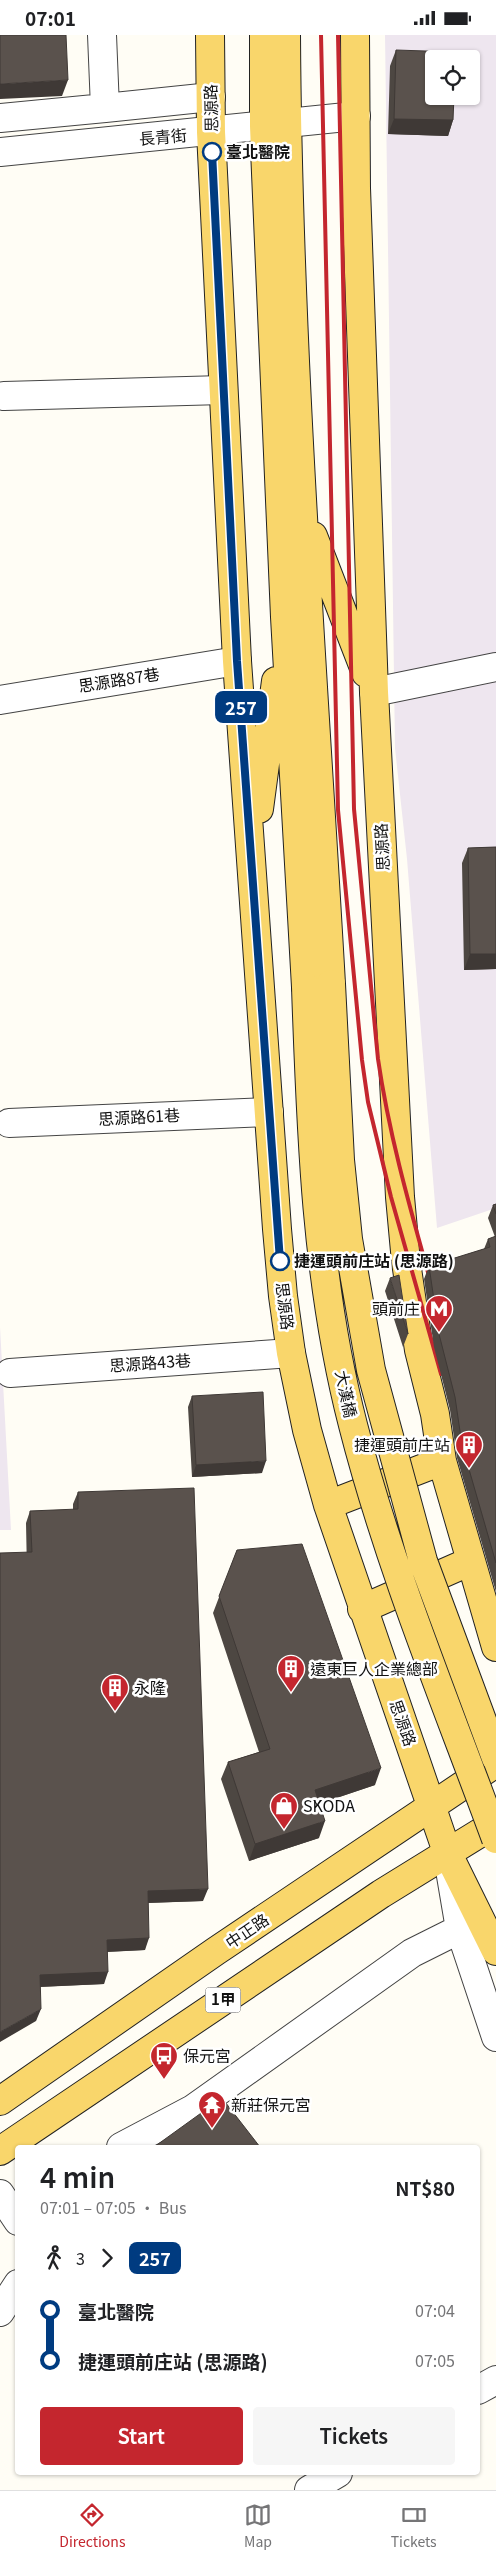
<!DOCTYPE html>
<meta charset="utf-8">
<style>
:root{--surface:#fff;--page:#f6f6f6;--text:#202124;--muted:#757577;--line:#e0e0e0;--accent:#c4262e}
body{margin:0;font-family:Georgia,"Noto Sans TC",serif;background:var(--page);color:var(--text);height:100vh;display:flex;flex-direction:column;font-size:19px;white-space:nowrap}
*{box-sizing:border-box;margin:0}
p{font-size:16px;color:var(--muted)}
.icon{flex:none;width:28px;height:28px;fill:none;stroke:currentColor;stroke-width:2;stroke-linecap:round;stroke-linejoin:round}
.map{position:relative;flex:1;overflow:hidden}
.side{position:absolute;left:15px;top:2110px;width:465px;height:330px;display:flex;flex-direction:column;background:var(--surface);border-radius:5px;box-shadow:0 1px 4px #0004}
.side>*{flex:none}
.badge{padding:0 10px;border-radius:8px;font-size:18px;line-height:32px}
.controls{position:absolute;left:425px;top:15px;display:grid;gap:10px}
.controls a{display:grid;place-items:center;width:55px;height:55px;border-radius:5px;background:var(--surface);box-shadow:0 1px 4px #0004;font-size:25px}
.map>.badge{position:absolute;translate:-50% -50%;box-shadow:0 0 0 2px #fff}
.legs{display:flex;align-items:center;gap:8px;height:55px;padding:0 25px;font-size:16px}
.legs p{margin-inline-start:auto}
.overview{display:flex;align-items:center;justify-content:space-between;height:85px;padding:0 25px}
h1{font-size:28px;font-weight:600;line-height:38px}
.button{display:flex;gap:10px;margin-top:auto;padding:10px 25px}
.button a{flex:1;height:58px;border-radius:5px;background:var(--accent);color:#fff;font-size:20px;font-weight:600;line-height:58px;text-align:center}
.button a+a{background:var(--page);color:var(--text)}
ul{padding:0 25px;list-style:none}
li{display:flex;align-items:center;gap:18px;height:50px;font-size:19px}
li i{display:grid;place-items:center;width:8px;height:100%;margin:0 6px;background:currentColor}
li i::after{content:'';width:12px;height:12px;margin:-6px;border:4px solid;border-radius:50%;background:var(--surface)}
li p{margin-inline-start:auto}
li:first-child i{background:linear-gradient(#0000 50%,currentColor 0)}
li:last-child i{background:linear-gradient(currentColor 50%,#0000 0)}
.status{display:flex;justify-content:space-between;align-items:center;height:35px;padding:0 25px;background:var(--surface);direction:ltr}
.status svg{height:14px;fill:currentColor}
.dock{display:flex;justify-content:space-around;align-items:center;height:70px;border-top:1px solid var(--line);background:var(--surface);font-size:14px;color:var(--muted)}
.dock a{display:grid;justify-items:center;gap:2px}
.dock .selected{color:var(--accent)}
.map>svg:first-child{display:block}
.industrial{fill:#eee6ef;fill-rule:evenodd}
.lines{fill:none;stroke-linecap:round;stroke-linejoin:round}
.minor-casing{stroke:#444;stroke-width:30}
.major-casing{stroke:#222;stroke-width:30}
.minor{stroke:#fff;stroke-width:28}
.major{stroke:#f9d66b;stroke-width:28}
.rail{stroke:#c4262e;stroke-width:4}
.major-bridge-casing{stroke:#222;stroke-width:30;stroke-linecap:butt}
.major-bridge{stroke:#f9d66b;stroke-width:28}
.wall{fill:#4d4742}
.shaded-wall{fill:#3f3936}
.building{fill:#5a524d;stroke:#3f3936}
.line-1-casing{stroke:#fff;stroke-width:11}
.line-1{stroke:#003b80;stroke-width:8}
.stop-1-dot{fill:#fff;stroke:#003b80;stroke-width:2.5}
.labels{text-anchor:middle;stroke-width:5;stroke-linejoin:round;paint-order:stroke}
.shield{fill:#fff;stroke:#585858;stroke-width:1}
.shield-label{font-size:15px;font-weight:bold;fill:#111}
.street-label{font-size:16px;fill:#111;stroke:#fff}
.stop-label{font-size:16px;font-weight:bold;fill:#111;stroke:#fff;text-anchor:start}
.poi-label{font-size:16px;fill:#111;stroke:#fff;text-anchor:start}
</style>
<div class="status"><b>07:01</b><svg viewBox="0 0 49 12"><path d="M0 12V9h3v3zM5 12V6h3v6zM10 12V3h3v9zM15 12V0h3v12zM26 1h20v11H26zM47 4h2v5h-2z"/></svg></div>
<div class="map">
<svg width="496" height="2455" viewBox="0 0 496 2455">
<rect width="100%" height="100%" fill="#fffdf5"/>
<path class="industrial" d="M 385,0 L 496,0 L 496,1173 L 437,1193 L 407,824 L 395,713 ZM 434,24 L 471,24 L 471,61 L 434,61 Z
M 0,1292 L 11,1495 L 0,1495 Z"/>
<g class="lines">
<defs>
<path id="minor" d="M 105,73 L 211,62
M 0,83 L 105,73 L 102,0
M 0,117 L 356,81
M 4,361 L 223,355
M 374,657 L 496,632
M 0,665 L 237,626
M 9,1088 L 269,1077
M 10,1338 L 291,1318
M 449,1829 L 460,1894 L 496,2002
M 121,2112 L 193,2074 L 412,1918 L 460,1894
M 0,2159 L 18,2186
M 0,2277 L 18,2249
M 478,2355 L 496,2345
M 309,2455 L 338,2438"/>
<path id="major" d="M 210,0 L 211,97 L 237,626 L 277,1194 L 283,1261 L 291,1318 L 307,1395 L 328,1470 L 447,1817 L 496,1916
M 264,0 L 264,91 L 285,582 L 306,952
M 286,0 C 288,316 313,633 331,949
M 355,0 L 356,153 L 374,657 L 400,1162 L 406,1227 L 419,1315 L 435,1379 L 442,1426 L 496,1612
M 313,501 L 366,638
M 259,774 L 276,646
M 328,1470 L 442,1426
M 362,1574 L 471,1526
M 0,2066 L 216,1916 L 496,1728
M 0,2116 L 381,1859 L 496,1788"/>
</defs>
<use href="#minor" class="minor-casing"/>
<use href="#major" class="major-casing"/>
<use href="#minor" class="minor"/>
<use href="#major" class="major"/>
<path class="rail" d="M 321,0 L 338,775 L 362,1025 L 368,1067 L 391,1162 L 441,1339
M 338,0 L 354,774 L 378,1024 C 389,1100 410,1173 431,1248"/>
<defs>
<path id="major-bridge" d="M 331,949 L 340,1125 L 348,1204 L 371,1335 L 423,1526 L 496,1723
M 306,952 C 311,1099 316,1247 353,1390 C 389,1531 446,1668 496,1804"/>
</defs>
<use href="#major-bridge" class="major-bridge-casing"/>
<use href="#major-bridge" class="major-bridge"/>
</g>
<path class="wall" d="M 396,15 L 453,85 L 448,101 L 388,99 L 390,31 Z
M 496,812 L 496,934 L 464,935 L 462,828 L 468,813 Z
M 496,1169 L 496,1557 L 457,1423 L 450,1375 L 434,1312 L 424,1244 L 429,1231 L 484,1214 L 488,1204 L 495,1202 L 488,1183 L 493,1170 Z
M 390,1243 L 408,1299 L 403,1312 L 385,1256 Z
M 192,1361 L 262,1438 L 192,1442 L 188,1372 Z
M 78,1457 L 203,1866 L 148,1868 L 145,1915 L 107,1917 L 104,1949 L 40,1952 L 36,1986 L 26,1488 L 30,1476 L 73,1475 L 73,1469 Z
M 237,1515 L 375,1750 L 319,1769 L 319,1803 L 249,1826 L 221,1744 L 228,1727 L 259,1717 L 213,1578 Z"/>
<path class="shaded-wall" d="M 68,45 L 62,61 L 0,64 L 0,49 Z
M 394,84 L 453,85 L 448,101 L 388,99 Z
M 470,919 L 496,919 L 496,934 L 464,935 Z
M 266,1426 L 262,1438 L 192,1442 L 196,1430 Z
M 381,1733 L 375,1750 L 309,1772 L 315,1755 Z
M 325,1786 L 319,1803 L 249,1826 L 255,1809 Z
M 208,1854 L 203,1866 L 143,1868 L 148,1856 Z
M 149,1903 L 145,1915 L 102,1917 L 107,1905 Z
M 108,1937 L 104,1949 L 35,1952 L 40,1940 Z
M 41,1974 L 36,1986 L 0,2007 L 0,1997 Z"/>
<path class="building" d="M 0,0 L 66,0 L 68,45 L 0,49 Z
M 396,15 L 455,17 L 455,24 L 434,24 L 434,61 L 454,61 L 453,85 L 394,84 Z
M 496,812 L 496,919 L 470,919 L 468,813 Z
M 496,1169 L 496,1179 L 493,1170 Z
M 496,1201 L 496,1528 L 462,1410 L 455,1362 L 439,1299 L 429,1231 L 490,1212 L 488,1204 Z
M 399,1240 L 408,1299 L 390,1243 Z
M 263,1357 L 266,1426 L 196,1430 L 192,1361 Z
M 194,1453 L 208,1854 L 148,1856 L 149,1903 L 107,1905 L 108,1937 L 40,1940 L 41,1974 L 0,1997 L 0,1518 L 32,1517 L 30,1476 L 78,1474 L 78,1457 Z
M 302,1509 L 381,1733 L 315,1755 L 325,1786 L 255,1809 L 228,1727 L 270,1714 L 219,1561 L 237,1515 Z
M 222,2063 L 260,2112 L 154,2112 Z"/>
<g class="lines">
<defs>
<path id="line-1" d="M 212,117 L 237,626 L 280,1226"/>
</defs>
<use href="#line-1" class="line-1-casing"/>
<use href="#line-1" class="line-1"/>
</g>
<defs>
<symbol id="metro-pin" viewBox="-11 -11 22 30"><path d="M0 17L-7.5 6A9.5 9.5 0 1 1 7.5 6Z" fill="#c4262e" stroke="#fff"/><path d="M-5.5 5V-5H-3L0 0L3-5H5.5V5H3V-.5L0 4L-3-.5V5Z" fill="#fff"/></symbol>
<symbol id="building-pin" viewBox="-11 -11 22 30"><path d="M0 17L-7.5 6A9.5 9.5 0 1 1 7.5 6Z" fill="#c4262e" stroke="#fff"/><path d="M-4-6H4V6H1V3H-1V6H-4ZM-2.5-4.3h1.7v1.8h-1.7ZM.8-4.3h1.7v1.8H.8ZM-2.5-1h1.7V.8h-1.7ZM.8-1h1.7V.8H.8Z" fill="#fff"/></symbol>
<symbol id="shop-pin" viewBox="-11 -11 22 30"><path d="M0 17L-7.5 6A9.5 9.5 0 1 1 7.5 6Z" fill="#c4262e" stroke="#fff"/><path d="M-5-2.5h2.3a2.7 3.5 0 0 1 5.4 0H5L5.5 6h-11ZM-1.5-2.5h3a1.5 2.3 0 0 0-3 0Z" fill="#fff"/></symbol>
<symbol id="bus-pin" viewBox="-11 -11 22 30"><path d="M0 17L-7.5 6A9.5 9.5 0 1 1 7.5 6Z" fill="#c4262e" stroke="#fff"/><path d="M-5-6H5V4H4V6H2V4H-2V6H-4V4H-5ZM-3.5-4V0h7V-4ZM-3.5 1.2v1.5H-2V1.2ZM2 1.2v1.5H3.5V1.2Z" fill="#fff"/></symbol>
<symbol id="temple-pin" viewBox="-11 -11 22 30"><path d="M0 17L-7.5 6A9.5 9.5 0 1 1 7.5 6Z" fill="#c4262e" stroke="#fff"/><path d="M0-6L5-2H3V0L6.5 2.5H4V6H1.5V3h-3V6H-4V2.5H-6.5L-3 0V-2H-5Z" fill="#fff"/></symbol>
</defs>
<g fill-rule="evenodd">
<use href="#metro-pin" x="423" y="1258" width="32" height="43"/>
<use href="#building-pin" x="453" y="1394" width="32" height="43"/>
<use href="#building-pin" x="275" y="1618" width="32" height="43"/>
<use href="#building-pin" x="99" y="1637" width="32" height="43"/>
<use href="#shop-pin" x="268" y="1755" width="32" height="43"/>
<use href="#bus-pin" x="148" y="2005" width="32" height="43"/>
<use href="#temple-pin" x="196" y="2054" width="32" height="43"/>
</g>
<g class="stop-1-dot">
<circle cx="212" cy="117" r="9"/>
<circle cx="280" cy="1226" r="9"/>
</g>
<g class="labels">
<rect class="shield" x="205.5" y="1952.5" width="35" height="25" rx="4"/>
<g class="shield-label">
<text x="223" y="1970">1甲</text>
</g>
<g class="street-label">
<text transform="translate(211 73) rotate(-91)" y="6">思源路</text>
<text transform="translate(163 102) rotate(-5)" y="6">長青街</text>
<text transform="translate(119 645) rotate(-9)" y="6">思源路87巷</text>
<text transform="translate(382 812) rotate(-93)" y="6">思源路</text>
<text transform="translate(139 1082) rotate(-3)" y="6">思源路61巷</text>
<text transform="translate(285 1271) rotate(83)" y="6">思源路</text>
<text transform="translate(150 1328) rotate(-4)" y="6">思源路43巷</text>
<text transform="translate(346 1359) rotate(78)" y="6">大漢橋</text>
<text transform="translate(403 1688) rotate(70)" y="6">思源路</text>
<text transform="translate(247 1896) rotate(-34)" y="6">中正路</text>
</g>
<g class="stop-label">
<text x="226" y="123">臺北醫院</text>
<text x="294" y="1232">捷運頭前庄站 (思源路)</text>
</g>
<g class="poi-label">
<text x="420" y="1280" text-anchor="end">頭前庄</text>
<text x="450" y="1416" text-anchor="end">捷運頭前庄站</text>
<text x="310" y="1640">遠東巨人企業總部</text>
<text x="134" y="1659">永隆</text>
<text x="303" y="1777">ŠKODA</text>
<text x="183" y="2027">保元宮</text>
<text x="231" y="2076">新莊保元宮</text>
</g>
</g>
</svg>
<div class="controls">
<a><svg class="icon" aria-label="locate" viewBox="0 0 24 24"><circle cx="12" cy="12" r="6"/><path d="M12 2v4M12 18v4M2 12h4M18 12h4"/></svg></a>
</div>
<b class="badge" style="left:241px;top:672px;background:#003b80;color:#fff">257</b>
<section class="side">
<div class="overview"><div><h1>4 min</h1><p>07:01 – 07:05 · Bus</p></div><b>NT$80</b></div>
<div class="legs"><svg class="icon" aria-label="walk" viewBox="0 0 24 24"><circle cx="13" cy="4" r="2"/><path d="M13 8l-2 6 4 7M11 14l-3 7M7 12l3-4h3l4 4"/></svg>3<svg class="icon" aria-label="forward" viewBox="0 0 24 24"><path d="M9 5l7 7-7 7"/></svg><b class="badge" style="background:#003b80;color:#fff">257</b></div>
<ul>
<li><i style="color:#003b80"></i><b>臺北醫院</b><p>07:04</p></li>
<li><i style="color:#003b80"></i><b>捷運頭前庄站 (思源路)</b><p>07:05</p></li>
</ul>
<div class="button"><a>Start</a><a>Tickets</a></div>
</section>
</div>
<nav class="dock">
<a class="selected"><svg class="icon" aria-label="directions" viewBox="0 0 24 24"><path d="M12 3l9 9-9 9-9-9zM9 14v-3h6M13 9l2 2-2 2"/></svg>Directions</a>
<a><svg class="icon" aria-label="map" viewBox="0 0 24 24"><path d="M3 6l6-2 6 2 6-2v14l-6 2-6-2-6 2zM9 4v14M15 6v14"/></svg>Map</a>
<a><svg class="icon" aria-label="tickets" viewBox="0 0 24 24"><path d="M3 7h18v10H3zM15 7v10"/></svg>Tickets</a>
</nav>
